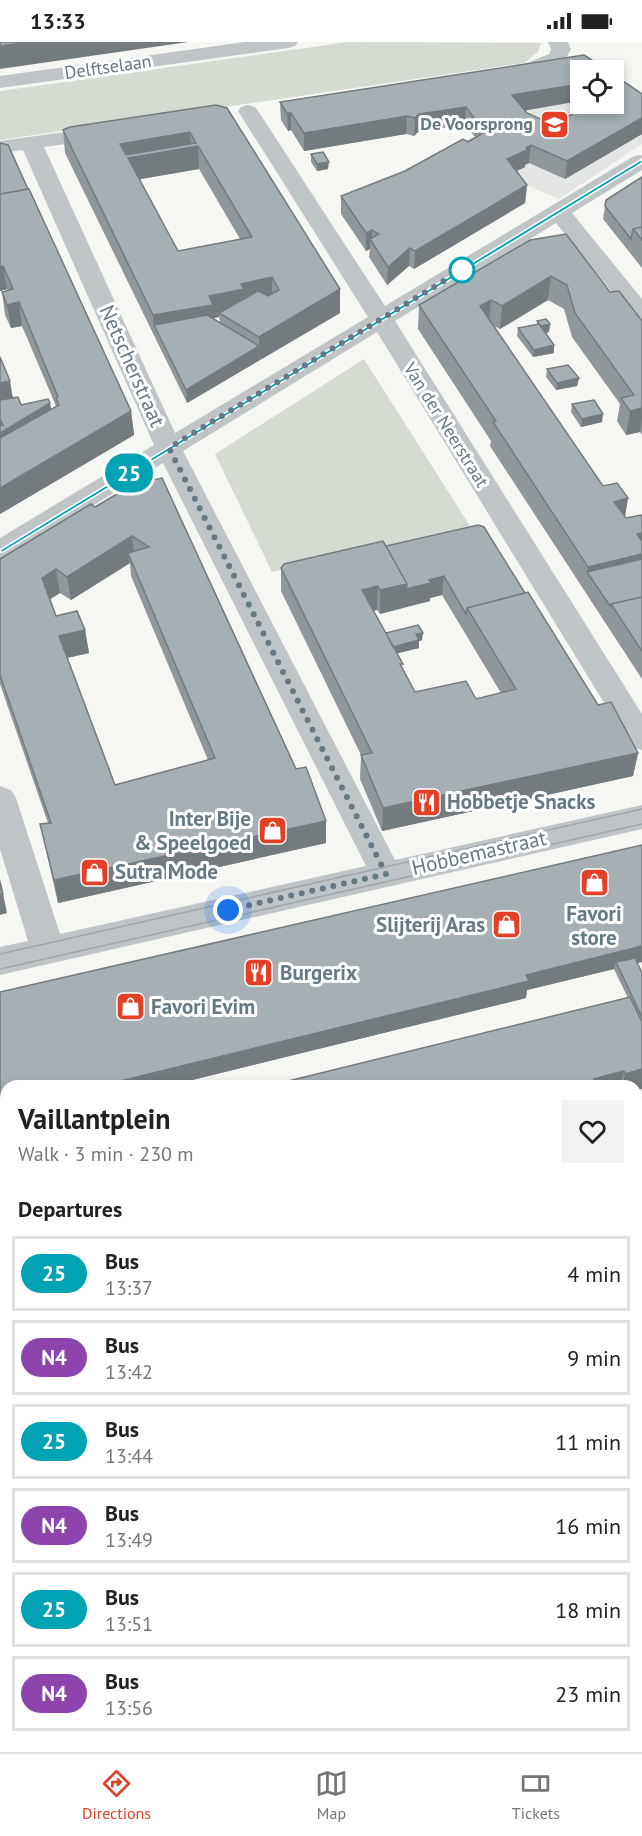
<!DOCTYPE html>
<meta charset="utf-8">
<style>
:root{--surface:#fff;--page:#f2f2f2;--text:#222;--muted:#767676;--line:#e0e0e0;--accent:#e24027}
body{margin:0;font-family:"PT Sans",sans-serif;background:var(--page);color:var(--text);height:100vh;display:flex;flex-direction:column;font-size:22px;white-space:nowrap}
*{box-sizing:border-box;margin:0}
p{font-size:20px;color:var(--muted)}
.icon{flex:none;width:33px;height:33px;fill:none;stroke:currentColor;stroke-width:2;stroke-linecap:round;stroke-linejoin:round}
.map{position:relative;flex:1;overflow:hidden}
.drawer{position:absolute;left:0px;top:1038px;width:642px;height:672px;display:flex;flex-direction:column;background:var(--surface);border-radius:18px 18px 0 0;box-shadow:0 3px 9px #0003}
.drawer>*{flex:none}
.badge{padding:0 12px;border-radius:20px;font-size:21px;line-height:39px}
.fabs{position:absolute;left:570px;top:18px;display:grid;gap:12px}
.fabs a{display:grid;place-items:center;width:54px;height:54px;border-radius:0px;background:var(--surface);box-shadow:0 3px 9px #0003;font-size:30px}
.you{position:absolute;width:30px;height:30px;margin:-15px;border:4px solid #fff;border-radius:50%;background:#1a73e8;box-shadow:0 0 0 9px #1a73e833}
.map>.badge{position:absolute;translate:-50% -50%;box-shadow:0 0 0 3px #fff}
h2{padding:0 18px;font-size:22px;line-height:54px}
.round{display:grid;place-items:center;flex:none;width:63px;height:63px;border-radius:0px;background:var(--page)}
.headline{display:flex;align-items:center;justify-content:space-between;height:102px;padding:0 18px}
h1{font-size:28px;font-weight:700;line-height:45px}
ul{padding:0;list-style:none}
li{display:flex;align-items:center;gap:18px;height:75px;margin:0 12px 9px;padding:0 6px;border:3px solid var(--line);border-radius:0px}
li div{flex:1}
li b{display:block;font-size:22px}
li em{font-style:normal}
li .badge{min-width:66px;font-weight:700;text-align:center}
.status{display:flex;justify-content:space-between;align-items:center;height:42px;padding:0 30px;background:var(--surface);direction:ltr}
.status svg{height:16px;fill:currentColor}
.tab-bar{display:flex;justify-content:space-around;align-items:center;height:84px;border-top:2px solid var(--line);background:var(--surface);font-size:16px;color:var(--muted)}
.tab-bar a{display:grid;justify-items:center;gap:3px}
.tab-bar .on{color:var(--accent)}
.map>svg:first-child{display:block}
.built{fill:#e4e6e4}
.green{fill:#d6dbd2}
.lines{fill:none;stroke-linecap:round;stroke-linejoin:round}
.minor{fill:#bfc4c7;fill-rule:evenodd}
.tram{stroke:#9ea7ab;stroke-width:1.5}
.wall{fill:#8f979b;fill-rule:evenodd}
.shaded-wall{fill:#747b7e}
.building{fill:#a6b0b4;stroke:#747b7e;stroke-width:1.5;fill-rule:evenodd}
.line{fill:#00a3b4;stroke:#fff;stroke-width:1.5}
.walk{stroke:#657984;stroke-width:6;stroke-dasharray:0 10.8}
.stop-dot{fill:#fff;stroke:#00a3b4;stroke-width:3}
.labels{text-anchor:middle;stroke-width:6;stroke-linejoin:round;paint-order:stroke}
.far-street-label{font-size:18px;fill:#657984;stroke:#fff}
.far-poi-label{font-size:18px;font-weight:bold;fill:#657984;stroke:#fff;text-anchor:end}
.street-label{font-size:21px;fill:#657984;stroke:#fff}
.poi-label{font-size:21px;font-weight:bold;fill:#657984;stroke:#fff;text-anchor:start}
</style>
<div class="status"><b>13:33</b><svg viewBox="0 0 49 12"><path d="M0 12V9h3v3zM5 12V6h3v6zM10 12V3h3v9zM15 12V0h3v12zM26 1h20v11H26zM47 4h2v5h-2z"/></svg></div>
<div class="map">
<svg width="642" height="1710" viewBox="0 0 642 1710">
<rect width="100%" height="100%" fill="#f6f6f3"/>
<path class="built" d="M 587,17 L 600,18 L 611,28 L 580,28 L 580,62 L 614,62 L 614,31 L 642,56 L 642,102 L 559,157 L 466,117 L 513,36 Z"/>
<path class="green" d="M 348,0 L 541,1 L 538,10 L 524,21 L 0,98 L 0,49 Z
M 364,317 L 470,484 L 272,530 L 215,412 Z
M 642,1519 L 642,1710 L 26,1710 L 45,1704 L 636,1704 L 636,1521 Z"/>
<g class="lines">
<path class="minor" d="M 245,0 L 298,0 L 295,4 L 288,6 L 0,46 L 0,34 Z
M 548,0 L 568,0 L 571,7 L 564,20 C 546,28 522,40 502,35 L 499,31 L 502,27 L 527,21 L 549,12 L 551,7 Z
M 248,63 L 255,65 L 258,69 L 385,264 L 634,114 L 642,113 L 642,128 L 572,171 L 642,257 L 642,279 L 634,277 L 556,181 L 395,279 L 642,672 L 642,708 L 631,705 L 377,290 L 183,409 L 395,818 L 642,763 L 642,787 L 0,933 L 0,905 L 28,899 L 0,807 L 0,744 L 11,748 L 16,756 L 60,892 L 366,824 L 163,421 L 10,514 L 0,517 L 0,496 L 154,403 L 23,108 L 0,111 L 0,99 L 108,84 L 115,86 L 119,90 L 115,94 L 108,96 L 44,105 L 175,391 L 368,275 L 238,69 L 241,65 Z
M 642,1071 L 642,1103 L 636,1105 L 636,1073 Z
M 6,1234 L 6,1270 L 0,1272 L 0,1236 Z
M 642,1478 L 642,1520 L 636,1522 L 636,1480 Z
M 6,1674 L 6,1704 L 26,1704 L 24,1710 L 0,1710 L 0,1675 Z"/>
<path class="tram" d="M 0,912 L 642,767
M 0,927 L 642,782"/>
</g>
<path class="wall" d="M 584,13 L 525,68 L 527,71 L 553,83 L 588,63 L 586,62 L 614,62 L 642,52 L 642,92 L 565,137 L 529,121 L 525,123 L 525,125 L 517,129 L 527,143 L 525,161 L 414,227 L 409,224 L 387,243 L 369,215 L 370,207 L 366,209 L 341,172 L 341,154 L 405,129 L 475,95 L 465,82 L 418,90 L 414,94 L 406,92 L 304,109 L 291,88 L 288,89 L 281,78 L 280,60 Z
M 216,63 L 340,271 L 187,361 L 65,111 L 63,88 ZM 199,127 L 240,197 L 178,209 L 139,137 ZM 219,275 L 220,281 L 214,278 L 214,276 Z
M 0,101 L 131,369 L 134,393 L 0,472 L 0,315 L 13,356 L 21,363 L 51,367 L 56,364 L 22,284 L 11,286 L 5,273 L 2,250 L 8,249 L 7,247 L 0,249 Z
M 311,112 L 328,127 L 317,129 L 311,120 Z
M 642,135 L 642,226 L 603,177 L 606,158 Z
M 530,198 L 642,279 L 642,393 L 640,390 L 626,393 L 617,379 L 620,362 L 572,295 L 564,267 L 548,258 L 500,287 L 494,284 L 603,444 L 628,456 L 625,475 L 626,476 L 642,475 L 642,637 L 490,404 L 491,399 L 418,287 L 419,263 Z
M 537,279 L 550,282 L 549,290 L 545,291 L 554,311 L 533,315 L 517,294 L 518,286 L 537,282 Z
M 547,327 L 579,336 L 577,344 L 556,348 L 546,335 Z
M 572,362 L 602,380 L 581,385 L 571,370 Z
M 134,442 L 326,801 L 58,861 L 40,782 L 48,781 L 0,642 L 0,517 L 95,465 L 135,446 ZM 130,521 L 131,534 L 208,718 L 115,743 L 67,616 L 89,611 L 85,588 L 56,574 L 50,557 L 60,551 L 71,558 Z
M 386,504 L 525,551 L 598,663 L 638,711 L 633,734 L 382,789 L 360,737 L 361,713 L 281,549 L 281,526 ZM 442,553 L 501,651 L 476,657 L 415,650 L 403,627 L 397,611 L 419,606 L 419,599 L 422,598 L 386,591 L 373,569 L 377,568 L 380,572 L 430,559 L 430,556 Z
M 642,803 L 642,920 L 637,921 L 642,931 L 642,1047 L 636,1048 L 636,1044 L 268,1044 L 628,956 L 614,927 L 527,948 L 526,956 L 168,1044 L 6,1044 L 6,1084 L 0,1085 L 0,950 Z
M 636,1299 L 642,1323 L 639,1324 L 636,1318 Z"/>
<path class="shaded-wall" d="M 0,0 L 188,0 L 0,27 Z
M 580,42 L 580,59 L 511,71 L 512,53 Z
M 466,65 L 465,82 L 418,90 L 414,94 L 415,76 L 419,72 Z
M 287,71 L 291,71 L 291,88 L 288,89 Z
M 407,74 L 406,92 L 304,109 L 304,91 Z
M 642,76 L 642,92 L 565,137 L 567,119 Z
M 190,90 L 191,105 L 198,104 L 199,127 L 130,139 L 120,102 Z
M 531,103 L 529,121 L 525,123 L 525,125 L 505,134 L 507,117 Z
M 329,120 L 328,127 L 317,129 L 317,122 Z
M 527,143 L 525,161 L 414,227 L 415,209 Z
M 372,188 L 372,200 L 370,197 L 370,207 L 366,209 L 366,191 Z
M 410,206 L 409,224 L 387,243 L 388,225 Z
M 3,224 L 7,247 L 0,249 L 0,225 Z
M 551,234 L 548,258 L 500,287 L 502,264 Z
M 272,235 L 272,259 L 219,271 L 219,275 L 214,276 L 215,286 L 154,283 L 155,297 L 153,273 L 241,242 Z
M 340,247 L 340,271 L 260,318 L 259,295 Z
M 491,258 L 489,281 L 480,264 Z
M 19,260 L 22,284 L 11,286 L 7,263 Z
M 550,282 L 549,290 L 540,292 L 541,284 Z
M 554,303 L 554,311 L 533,315 L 534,308 Z
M 259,304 L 260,318 L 187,361 L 186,348 Z
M 579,336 L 577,344 L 556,348 L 557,341 Z
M 10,339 L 14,363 L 0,366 L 0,341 Z
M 50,361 L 54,384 L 0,417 L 0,377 L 3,389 Z
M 642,366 L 642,377 L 640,390 L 626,393 L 630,369 Z
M 131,369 L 134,393 L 0,472 L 0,446 Z
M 603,372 L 602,380 L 581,385 L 582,377 Z
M 628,456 L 624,480 L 614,460 Z
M 642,486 L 642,534 L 587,530 L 588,525 L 637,492 Z
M 132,494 L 135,518 L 128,511 L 130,521 L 71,558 L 67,535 Z
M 56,527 L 60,551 L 46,560 L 42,536 Z
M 444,534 L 442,553 L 430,556 L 430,559 L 406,565 L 406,547 L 429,538 Z
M 407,542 L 406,565 L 380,572 L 380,548 Z
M 378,544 L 377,568 L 361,572 L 362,548 Z
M 85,588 L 89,611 L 62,617 L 59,594 Z
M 423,591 L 422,598 L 419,599 L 419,606 L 387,614 L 388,606 L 416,592 Z
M 638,711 L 633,734 L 382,789 L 383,766 Z
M 326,779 L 326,801 L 58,861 L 54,838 Z
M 0,837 L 7,871 L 0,873 Z
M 642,904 L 642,920 L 618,926 L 616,920 L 614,927 L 527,948 L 526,956 L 168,1044 L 100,1044 L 526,933 Z
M 642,1027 L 642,1047 L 636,1048 L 636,1044 L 622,1044 L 625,1032 Z
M 624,1029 L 620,1044 L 576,1044 L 594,1037 Z
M 6,1067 L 6,1084 L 0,1085 L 0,1068 Z
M 6,1189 L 6,1210 L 0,1211 L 0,1190 Z
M 642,1196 L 642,1213 L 636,1215 L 636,1198 Z
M 642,1289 L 642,1294 L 636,1296 L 636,1291 Z
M 6,1372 L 6,1390 L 0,1392 L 0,1374 Z
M 642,1422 L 642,1436 L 636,1438 L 636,1424 Z
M 642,1579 L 642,1583 L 636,1585 L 636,1581 Z
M 6,1613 L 6,1627 L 0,1629 L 0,1614 Z"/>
<path class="building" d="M 0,0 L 29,0 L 0,4 Z
M 584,13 L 607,28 L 580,28 L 580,42 L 512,53 L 527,71 L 553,83 L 590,62 L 614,62 L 614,33 L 642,52 L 642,76 L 567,119 L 531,103 L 526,106 L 527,108 L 507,117 L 527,143 L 415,209 L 410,206 L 388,225 L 370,197 L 379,192 L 372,188 L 366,191 L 341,154 L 405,129 L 463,97 L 468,100 L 485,90 L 466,65 L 419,72 L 415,76 L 407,74 L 304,91 L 291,71 L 287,71 L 280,60 Z
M 216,63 L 227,66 L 340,247 L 259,295 L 219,271 L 258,249 L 268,254 L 279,248 L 272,235 L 241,242 L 244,247 L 209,254 L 213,263 L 153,273 L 63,88 L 70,85 ZM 190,90 L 196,101 L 126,113 L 120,102 ZM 198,104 L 252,195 L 178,209 L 128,116 Z
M 0,101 L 8,103 L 28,147 L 0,152 Z
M 323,110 L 329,120 L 317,122 L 311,112 Z
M 642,135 L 642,185 L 633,187 L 631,197 L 605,164 L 606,158 Z
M 29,147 L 131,369 L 0,446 L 0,396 L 59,363 L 56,356 L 58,355 L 19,260 L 7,263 L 2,250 L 13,247 L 3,224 L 0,225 L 0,152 Z
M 642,185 L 642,198 L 633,187 Z
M 566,192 L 610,250 L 619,249 L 642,279 L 642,366 L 630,369 L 621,356 L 634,353 L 575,271 L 567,243 L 551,234 L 502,264 L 491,258 L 480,264 L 603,444 L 617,441 L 628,456 L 614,460 L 626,476 L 641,473 L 642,475 L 642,491 L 637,492 L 642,499 L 642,512 L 588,525 L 493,380 L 496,379 L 419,263 L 530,198 Z
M 207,273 L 259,304 L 186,348 L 154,283 Z
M 546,277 L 550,282 L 541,284 L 537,279 Z
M 539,282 L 554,303 L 534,308 L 518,286 Z
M 0,315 L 10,339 L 0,341 Z
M 568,323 L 579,336 L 557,341 L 547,327 Z
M 18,355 L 21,363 L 48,357 L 50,361 L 0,391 L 0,384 L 3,383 L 0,377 L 0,358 Z
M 594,358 L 603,372 L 582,377 L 572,362 Z
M 162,436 L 296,727 L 306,725 L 326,779 L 54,838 L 40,782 L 51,781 L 0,633 L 0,517 L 91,462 L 95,465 L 122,449 L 136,446 L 134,442 ZM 132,494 L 149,505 L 128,511 L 215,716 L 115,743 L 59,594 L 85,588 L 77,569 L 56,574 L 42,536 L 56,527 L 67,535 Z
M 478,483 L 484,485 L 525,551 L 467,566 L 466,572 L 444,534 L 429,538 L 431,541 L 406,547 L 407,542 L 386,504 Z
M 383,499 L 407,542 L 380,548 L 378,544 L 362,548 L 403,622 L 400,622 L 415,650 L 466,639 L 476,657 L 516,647 L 467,566 L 528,550 L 598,663 L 611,660 L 638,711 L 383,766 L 361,713 L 372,711 L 281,526 L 284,522 Z
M 642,517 L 642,555 L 611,562 L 610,564 L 587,530 Z
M 642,555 L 642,609 L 611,562 Z
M 418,583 L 423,591 L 416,592 L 419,598 L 393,605 L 386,591 Z
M 642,803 L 642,904 L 526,933 L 529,939 L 100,1044 L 6,1044 L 6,1067 L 0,1068 L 0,950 Z
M 0,840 L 3,852 L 0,852 Z
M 635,916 L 642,931 L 642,975 L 616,920 Z
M 630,955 L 642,980 L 642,1027 L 625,1032 L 624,1029 L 608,1033 L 594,1037 L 595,1039 L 576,1044 L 268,1044 Z
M 6,1108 L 6,1189 L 0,1190 L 0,1110 Z
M 642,1111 L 642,1196 L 636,1198 L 636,1112 Z
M 642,1269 L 642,1289 L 636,1291 L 636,1270 Z
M 6,1276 L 6,1372 L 0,1374 L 0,1278 Z
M 642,1298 L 642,1318 L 641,1319 L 636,1308 L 636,1299 Z
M 642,1334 L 642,1422 L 636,1424 L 636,1336 Z
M 6,1434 L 6,1613 L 0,1614 L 0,1435 Z
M 642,1552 L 642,1579 L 636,1581 L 636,1554 Z"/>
<path class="line" d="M 642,117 L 642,121 L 3,510 L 0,510 L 0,508 Z"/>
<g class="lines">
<path class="walk" d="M 228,868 L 386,832 L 169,406 L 462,228"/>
</g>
<defs>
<symbol id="school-square" viewBox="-11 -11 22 22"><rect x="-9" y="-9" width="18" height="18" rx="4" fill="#e24027" stroke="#fff"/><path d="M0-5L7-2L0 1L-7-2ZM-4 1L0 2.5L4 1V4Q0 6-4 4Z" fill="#fff"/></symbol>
<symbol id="restaurant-square" viewBox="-11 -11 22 22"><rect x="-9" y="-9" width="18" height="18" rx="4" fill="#e24027" stroke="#fff"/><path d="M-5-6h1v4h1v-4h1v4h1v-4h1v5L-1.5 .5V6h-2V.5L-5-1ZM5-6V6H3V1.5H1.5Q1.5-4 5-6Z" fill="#fff"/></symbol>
<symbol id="shop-square" viewBox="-11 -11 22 22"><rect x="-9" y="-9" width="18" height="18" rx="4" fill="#e24027" stroke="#fff"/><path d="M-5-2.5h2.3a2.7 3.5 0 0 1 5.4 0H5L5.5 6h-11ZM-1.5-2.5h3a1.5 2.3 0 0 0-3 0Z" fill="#fff"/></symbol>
</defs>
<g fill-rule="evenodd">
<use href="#school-square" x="538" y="66" width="33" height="33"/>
<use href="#restaurant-square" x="410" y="744" width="33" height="33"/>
<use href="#shop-square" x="256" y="772" width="33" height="33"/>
<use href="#shop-square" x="78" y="814" width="33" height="33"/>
<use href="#shop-square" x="578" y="824" width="33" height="33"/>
<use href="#shop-square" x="490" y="866" width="33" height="33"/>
<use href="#restaurant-square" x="242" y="914" width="33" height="33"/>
<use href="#shop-square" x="114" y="948" width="33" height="33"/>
</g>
<circle class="stop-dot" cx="462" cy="228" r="12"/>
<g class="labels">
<g class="far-street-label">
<text transform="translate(108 25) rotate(-8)" y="6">Delftselaan</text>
<text transform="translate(446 383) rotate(58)" y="6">Van der Neerstraat</text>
</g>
<g class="far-poi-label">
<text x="533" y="88">De Voorsprong</text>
</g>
<g class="street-label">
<text transform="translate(132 324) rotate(66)" y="7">Netscherstraat</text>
<text transform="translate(479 811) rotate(-13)" y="7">Hobbemastraat</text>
</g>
<g class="poi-label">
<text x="447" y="767">Hobbetje Snacks</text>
<text x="251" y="784" text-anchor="end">Inter Bije<tspan x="251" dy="24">&amp; Speelgoed</tspan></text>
<text x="115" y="837">Sutra Mode</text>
<text x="594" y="879" text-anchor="middle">Favori<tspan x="594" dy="24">store</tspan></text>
<text x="485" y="890" text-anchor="end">Slijterij Aras</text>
<text x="280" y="938">Burgerix</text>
<text x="151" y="972">Favori Evim</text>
</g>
</g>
</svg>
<div class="fabs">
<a><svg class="icon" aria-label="locate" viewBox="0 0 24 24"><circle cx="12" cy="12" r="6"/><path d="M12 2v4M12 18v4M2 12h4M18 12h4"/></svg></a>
</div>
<div class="you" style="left:228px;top:868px"></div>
<b class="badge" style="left:129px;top:431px;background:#00a3b4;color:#fff">25</b>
<section class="drawer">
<div class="headline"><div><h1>Vaillantplein</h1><p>Walk · 3 min · 230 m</p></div><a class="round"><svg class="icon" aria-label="heart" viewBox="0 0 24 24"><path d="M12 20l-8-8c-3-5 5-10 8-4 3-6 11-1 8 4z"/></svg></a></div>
<h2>Departures</h2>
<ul>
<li><span class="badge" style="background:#00a3b4;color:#fff">25</span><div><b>Bus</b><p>13:37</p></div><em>4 min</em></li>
<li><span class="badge" style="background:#8e44ad;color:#fff">N4</span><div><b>Bus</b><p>13:42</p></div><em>9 min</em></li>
<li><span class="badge" style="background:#00a3b4;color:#fff">25</span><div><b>Bus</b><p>13:44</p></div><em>11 min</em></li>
<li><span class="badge" style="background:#8e44ad;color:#fff">N4</span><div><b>Bus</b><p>13:49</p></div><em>16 min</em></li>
<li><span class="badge" style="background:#00a3b4;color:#fff">25</span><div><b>Bus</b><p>13:51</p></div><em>18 min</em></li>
<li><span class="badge" style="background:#8e44ad;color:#fff">N4</span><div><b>Bus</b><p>13:56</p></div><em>23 min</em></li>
</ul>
</section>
</div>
<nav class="tab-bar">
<a class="on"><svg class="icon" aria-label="directions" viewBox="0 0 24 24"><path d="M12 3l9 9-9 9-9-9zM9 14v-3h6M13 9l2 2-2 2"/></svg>Directions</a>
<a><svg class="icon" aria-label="map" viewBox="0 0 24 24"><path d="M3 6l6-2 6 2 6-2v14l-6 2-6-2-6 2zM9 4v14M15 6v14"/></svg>Map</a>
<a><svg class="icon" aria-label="tickets" viewBox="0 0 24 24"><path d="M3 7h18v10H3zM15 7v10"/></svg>Tickets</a>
</nav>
